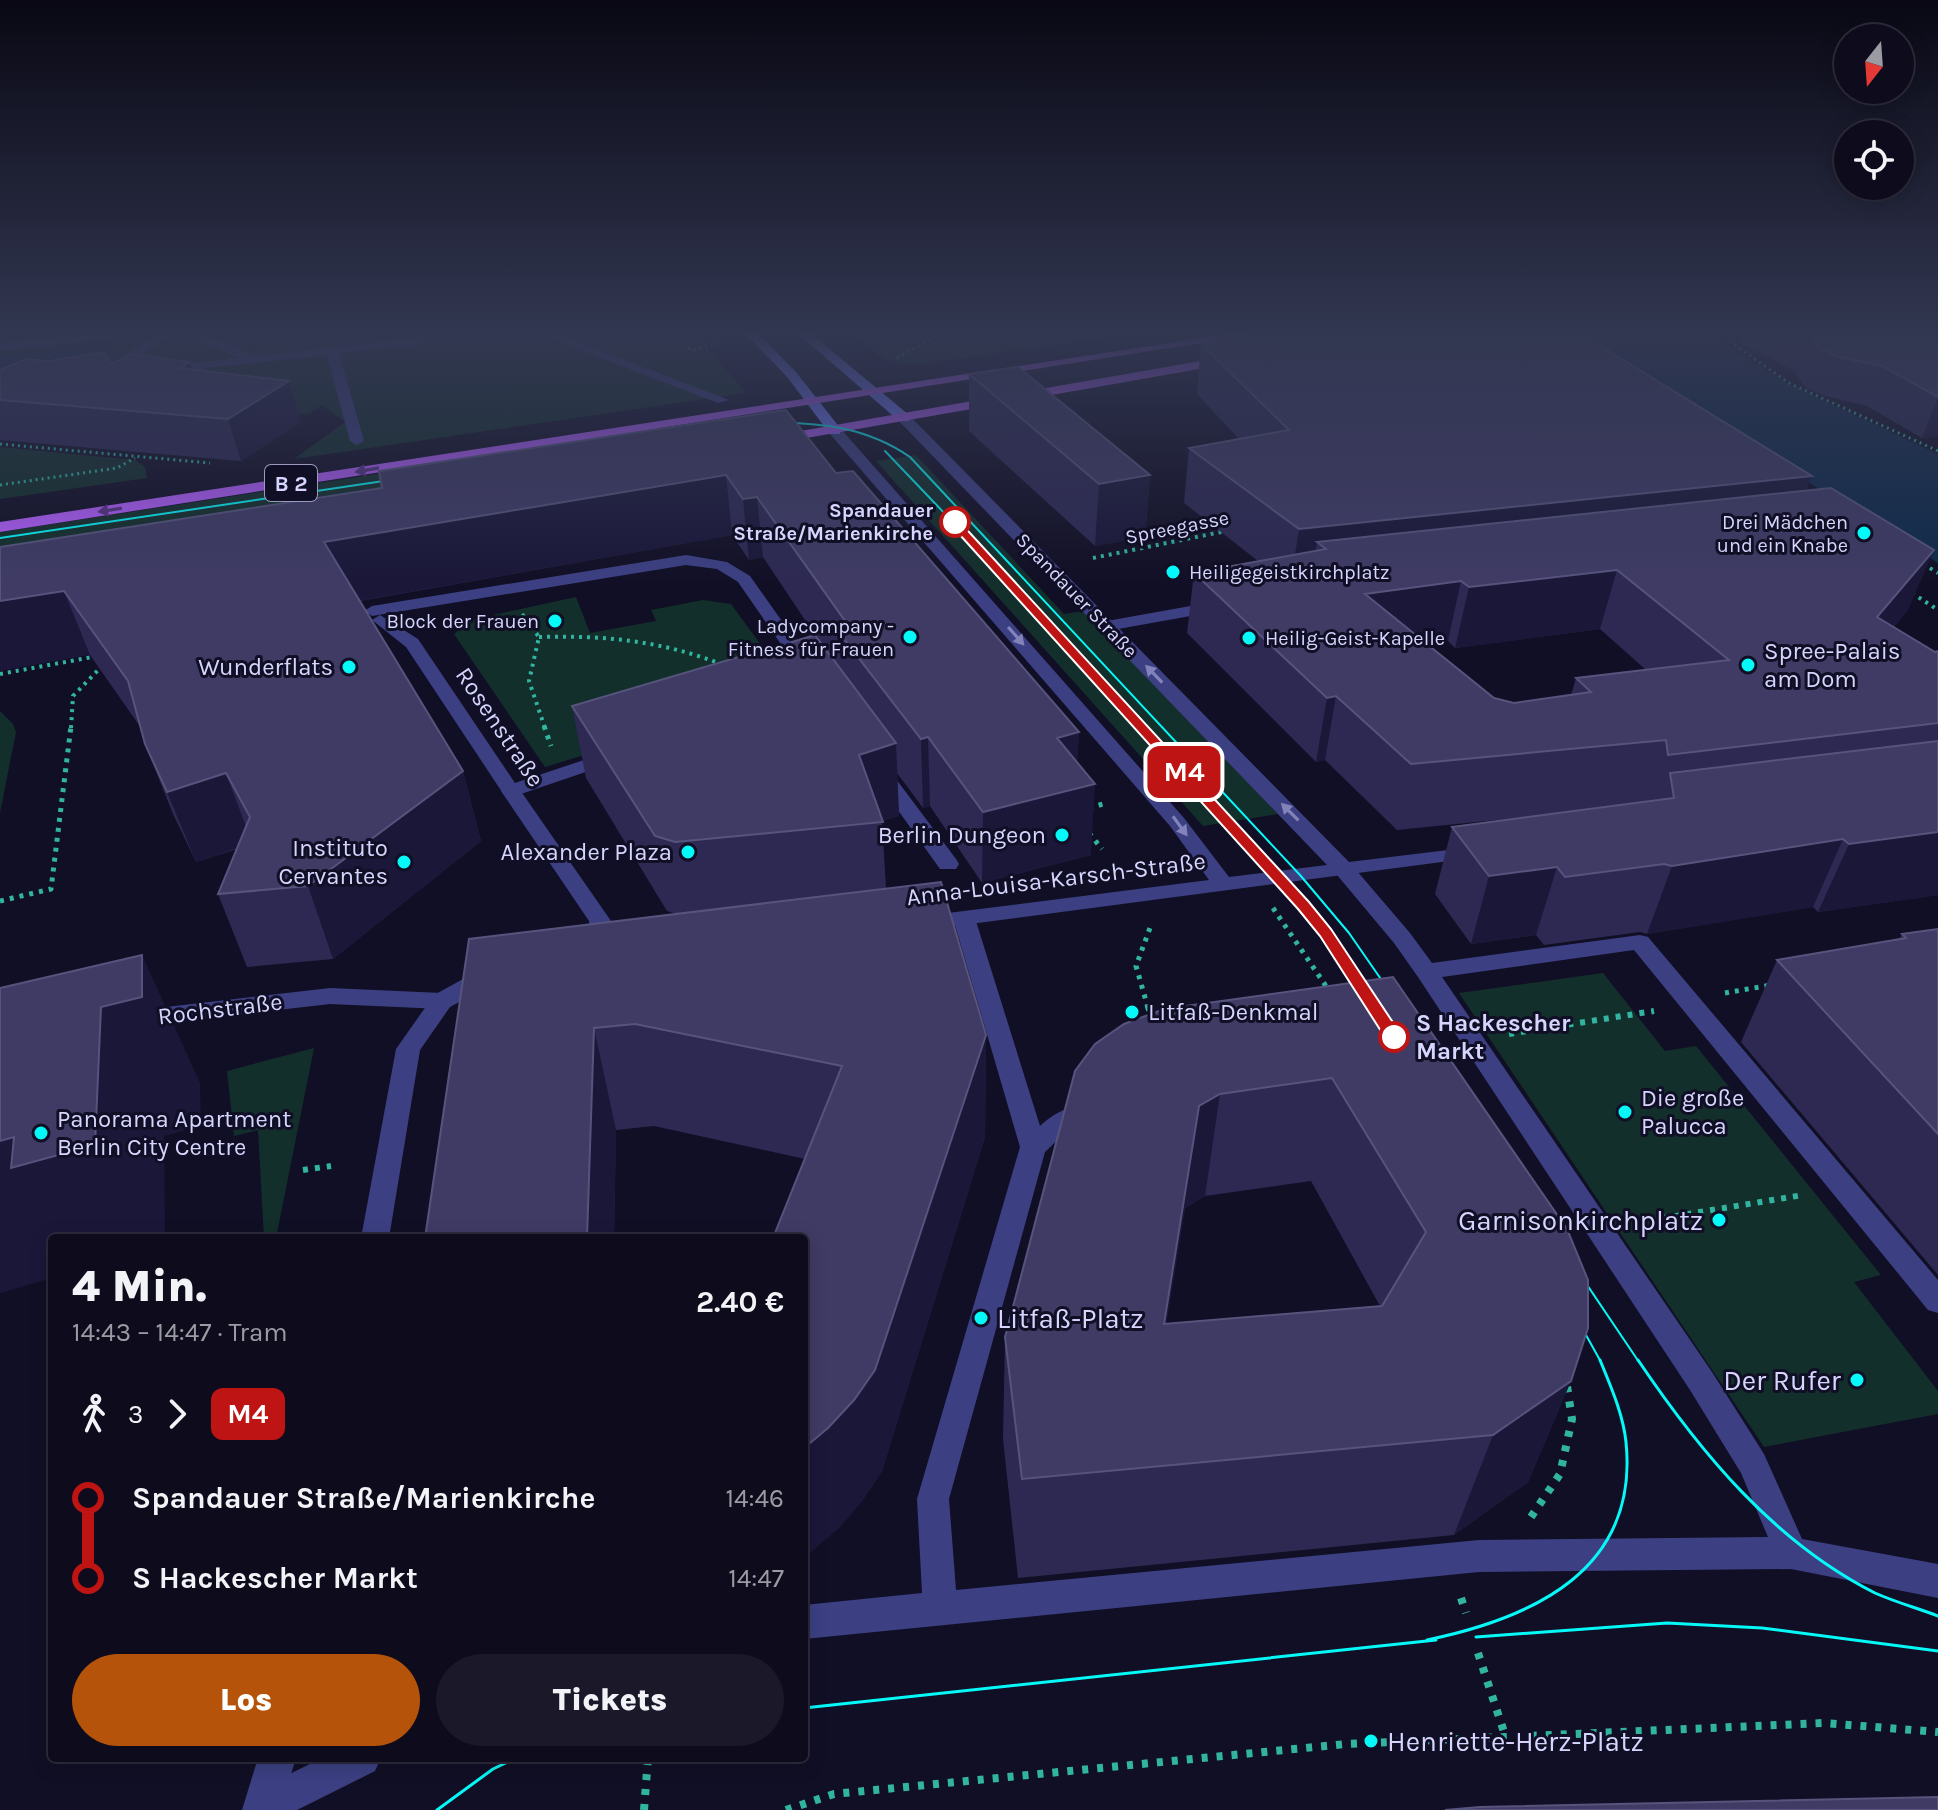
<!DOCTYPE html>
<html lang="de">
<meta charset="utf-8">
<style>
:root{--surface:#0d0b1c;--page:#1b1929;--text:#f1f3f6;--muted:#9a9ba3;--line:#2d2b3b;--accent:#b45309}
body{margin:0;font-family:Karla,sans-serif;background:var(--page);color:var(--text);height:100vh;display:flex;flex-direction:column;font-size:30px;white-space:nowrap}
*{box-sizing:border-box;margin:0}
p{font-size:26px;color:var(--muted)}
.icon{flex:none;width:44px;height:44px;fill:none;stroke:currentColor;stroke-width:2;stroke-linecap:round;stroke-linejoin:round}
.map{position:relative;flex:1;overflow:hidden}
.details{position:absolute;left:48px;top:1234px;width:760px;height:528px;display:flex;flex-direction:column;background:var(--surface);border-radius:8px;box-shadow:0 4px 20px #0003,0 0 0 2px var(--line)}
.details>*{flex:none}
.badge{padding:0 16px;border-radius:12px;font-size:28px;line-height:52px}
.needle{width:52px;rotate:197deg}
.controls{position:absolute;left:1834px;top:24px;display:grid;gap:16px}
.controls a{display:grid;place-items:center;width:80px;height:80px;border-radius:50%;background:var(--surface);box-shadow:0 4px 20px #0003,0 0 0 2px var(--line);font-size:40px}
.map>.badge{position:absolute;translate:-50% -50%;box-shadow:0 0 0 4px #fff}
.legs{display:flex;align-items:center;gap:12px;height:88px;padding:0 24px;font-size:26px}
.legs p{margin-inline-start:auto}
.summary{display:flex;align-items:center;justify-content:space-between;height:136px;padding:0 24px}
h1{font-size:44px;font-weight:800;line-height:60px}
.action{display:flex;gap:16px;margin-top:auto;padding:16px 24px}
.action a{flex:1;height:92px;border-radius:48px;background:var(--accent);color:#fff;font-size:32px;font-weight:800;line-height:92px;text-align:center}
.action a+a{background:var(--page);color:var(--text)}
ul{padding:0 24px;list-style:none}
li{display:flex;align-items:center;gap:28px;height:80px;font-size:30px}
li i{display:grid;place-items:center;width:12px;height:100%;margin:0 10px;background:currentColor}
li i::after{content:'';width:20px;height:20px;margin:-10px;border:6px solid;border-radius:50%;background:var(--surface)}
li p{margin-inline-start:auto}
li:first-child i{background:linear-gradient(#0000 50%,currentColor 0)}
li:last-child i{background:linear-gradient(currentColor 50%,#0000 0)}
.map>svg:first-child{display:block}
.green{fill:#132f2b}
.water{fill:#0f2b4a}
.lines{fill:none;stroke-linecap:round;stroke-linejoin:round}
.path-far4{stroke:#32b5a0;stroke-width:3;stroke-dasharray:2 4;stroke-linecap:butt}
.path-far3{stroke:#32b5a0;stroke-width:4;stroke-dasharray:3 5;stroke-linecap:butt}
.path-far2{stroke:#32b5a0;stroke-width:5;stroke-dasharray:4 6;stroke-linecap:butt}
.path-far1{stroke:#32b5a0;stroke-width:6;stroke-dasharray:5 7;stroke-linecap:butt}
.path{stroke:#32b5a0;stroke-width:8;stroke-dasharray:6 9;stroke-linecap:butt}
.service{fill:#3c4083;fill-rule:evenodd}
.pedestrian{fill:#3c4083;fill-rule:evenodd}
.minor{fill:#3c4083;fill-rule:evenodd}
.tertiary{fill:#3c4083;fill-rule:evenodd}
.secondary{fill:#6e79fc;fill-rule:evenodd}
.primary{fill:#b15efb;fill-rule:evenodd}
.tram-far1{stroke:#06f9f9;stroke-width:2}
.tram{stroke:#06f9f9;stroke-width:3}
.wall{fill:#2d2953;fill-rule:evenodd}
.shaded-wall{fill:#1a1739}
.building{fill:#3f3b65;stroke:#56547d;stroke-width:2;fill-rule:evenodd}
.oneway{fill:#593385}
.oneway2{fill:#8183ba}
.line-1{fill:#be1414;stroke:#fff;stroke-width:2}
.stop-1-dot{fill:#fff;stroke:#be1414;stroke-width:4}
.poi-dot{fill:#06f9f9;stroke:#110f25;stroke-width:3}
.labels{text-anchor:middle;stroke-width:6;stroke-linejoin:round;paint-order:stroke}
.far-stop-label{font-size:20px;font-weight:bold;fill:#d5d5fe;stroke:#110f25;text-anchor:end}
.far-poi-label{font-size:20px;fill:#d5d5fe;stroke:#110f25;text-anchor:end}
.far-street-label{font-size:20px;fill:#d5d5fe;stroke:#110f25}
.shield{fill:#110f25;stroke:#9a9abd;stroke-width:2}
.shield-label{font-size:22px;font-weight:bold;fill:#d5d5fe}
.poi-label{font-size:24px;fill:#d5d5fe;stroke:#110f25;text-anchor:start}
.street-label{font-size:24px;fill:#d5d5fe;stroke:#110f25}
.stop-label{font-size:24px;font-weight:bold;fill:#d5d5fe;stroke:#110f25;text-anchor:start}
.near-poi-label{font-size:28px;fill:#d5d5fe;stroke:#110f25;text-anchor:end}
</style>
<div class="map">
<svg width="1938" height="1810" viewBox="0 0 1938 1810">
<rect width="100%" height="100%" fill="#110f25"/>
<path class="green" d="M 0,331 L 693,331 L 746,393 L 294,459 L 345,422 L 322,405 L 309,414 L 0,403 Z
M 848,331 L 1151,331 L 914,365 L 885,360 Z
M 0,447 L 135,460 L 145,467 L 147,478 L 0,499 Z
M 916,455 L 1064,614 L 1083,611 L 1278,814 L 1203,826 L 876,461 Z
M 378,474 L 381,478 L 399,485 L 0,550 L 0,532 Z
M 576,597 L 590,633 L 656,621 L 651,610 L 703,600 L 731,604 L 786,679 L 768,699 L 545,767 L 454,634 L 470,620 Z
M 0,711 L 13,724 L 16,732 L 0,813 Z
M 1603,973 L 1665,1051 L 1696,1046 L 1881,1275 L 1854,1282 L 1938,1391 L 1938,1414 L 1764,1447 L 1459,993 Z
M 314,1048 L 276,1238 L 264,1238 L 258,1130 L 234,1136 L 227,1071 Z"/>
<path class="water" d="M 1566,331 L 1704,331 L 1787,383 L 1938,454 L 1938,563 Z
M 114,344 L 66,372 L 0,379 L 0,357 Z"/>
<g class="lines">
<path class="path-far4" d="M 1578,331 L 1590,340 L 1583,340
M 1715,331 L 1789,383 L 1938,451
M 688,348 L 693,350 L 718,342
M 897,358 L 945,331
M 0,444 L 210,463
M 0,485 L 117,468 L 135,458"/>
<path class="path-far3" d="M 1093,558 L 1226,531
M 1923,564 L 1938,573
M 1912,593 L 1938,610
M 522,614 L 539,637 L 529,681 L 545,728
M 539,637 C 605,635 664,641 726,666
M 0,674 L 98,656
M 71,728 L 73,696 L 104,664"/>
<path class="path-far2" d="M 544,726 L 551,746
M 1089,808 L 1103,804
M 1089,833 L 1102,849
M 0,901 L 51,889 L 71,726
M 1273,908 L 1330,992
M 1725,993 L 1771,985
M 1148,1008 L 1136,966 L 1150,928"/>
<path class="path-far1" d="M 1148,1006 L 1151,1018
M 1509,1034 L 1654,1011
M 303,1170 L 331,1166
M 1639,1222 L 1803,1195"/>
<path class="path" d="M 1531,1517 L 1560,1474 L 1572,1419 L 1567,1386
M 1461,1598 L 1466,1613
M 1478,1653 L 1506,1738
M 644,1810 L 648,1758
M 786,1810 L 834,1794 L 1346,1744 L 1824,1723 L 1938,1732"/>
<path class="service" d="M 686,555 L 727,562 L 750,576 L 818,672 L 815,676 L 803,676 L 738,582 L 717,569 L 686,565 L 372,616 L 364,611 L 372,606 Z
M 1218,601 L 1226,606 L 1224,610 L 1107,631 L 1098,626 L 1107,621 Z
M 880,765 L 887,767 L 956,859 L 959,864 L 956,869 L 940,869 L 870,771 Z"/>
<path class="pedestrian" d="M 108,331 L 147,331 L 141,335 L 0,351 L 0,343 Z
M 162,331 L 177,331 L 114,372 L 104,369 Z
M 181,331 L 198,331 L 255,356 L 412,338 L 423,331 L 438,331 L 415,345 L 339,353 L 364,441 L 357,445 L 350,441 L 327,355 L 160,373 L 160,367 L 164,366 L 239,358 Z
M 531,331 L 549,331 L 729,400 L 718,403 Z
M 380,615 L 418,639 L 515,783 L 611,751 L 621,757 L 618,761 L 518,795 L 504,795 L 406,647 L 372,620 Z
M 1343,862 L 1351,864 L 1410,933 L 1432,963 L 1640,935 L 1648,937 L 1938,1280 L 1938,1313 L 1928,1310 L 1634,950 L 1442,977 L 1712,1372 L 1764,1454 L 1802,1539 L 1938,1564 L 1938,1598 L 1791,1569 L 1479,1572 L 804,1639 L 804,1605 L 922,1593 L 917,1499 L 1020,1147 L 953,918 L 956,913 L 972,913 L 975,918 L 1040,1126 C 1053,1113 1078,1100 1097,1105 L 1101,1112 L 1097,1119 L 1069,1129 L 1045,1152 L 949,1499 L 956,1590 L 1479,1540 L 1768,1537 L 1741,1473 L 1690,1390 L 1418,977 L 1394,943 L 1332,869 Z
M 322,1758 L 381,1758 L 375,1771 L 297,1810 L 244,1810 L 249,1794 Z"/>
<path class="minor" d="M 511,785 L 518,787 L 611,921 L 614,953 L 611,958 L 595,958 L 592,953 L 589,921 L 501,791 Z
M 330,988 L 442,993 L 450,995 L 454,1001 L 450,1007 L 442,1009 L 330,1004 L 141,1026 L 133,1024 L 129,1018 L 133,1012 L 141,1010 Z"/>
<path class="tertiary" d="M 899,415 L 909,415 L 1349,862 L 1473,847 L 1484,853 L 1480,857 L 924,930 L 916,928 L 913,923 L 916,918 L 924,916 L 1209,880 L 1170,826 L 830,434 L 830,428 L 840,428 L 1184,818 L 1229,877 L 1327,865 L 899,421 Z
M 489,972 L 497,974 L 501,980 L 497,986 L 481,990 L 450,1007 L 420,1050 L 389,1238 L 361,1238 L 396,1049 L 434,995 L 465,978 Z
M 258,1758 L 296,1758 L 280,1810 L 242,1810 Z"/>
<path class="secondary" d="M 743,331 L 756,331 L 796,372 L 840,428 L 840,434 L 830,434 L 788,378 Z
M 795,331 L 808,331 L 909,415 L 909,421 L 899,421 Z"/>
<path class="primary" d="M 1247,331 L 1277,331 L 0,532 L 0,522 Z
M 1229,356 L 1235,360 L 1233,363 L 778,443 L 771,439 L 778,435 Z"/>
<path class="tram-far1" d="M 772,423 C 822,422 868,428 910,457 L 1300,875 L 1349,933 L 1394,998
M 885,451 L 1033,606 L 1279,878 L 1325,933 L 1371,1002
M 0,538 L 404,478
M 1575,1267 L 1639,1362
M 1576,1317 L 1601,1362"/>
<path class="tram" d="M 1638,1360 C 1700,1452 1774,1542 1875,1593 C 1895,1602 1917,1608 1938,1616
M 1476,1637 L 1667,1623 L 1762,1628 L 1938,1651
M 1427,1640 C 1533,1618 1639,1570 1626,1442 C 1623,1414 1611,1387 1600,1360
M 804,1708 L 1436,1640
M 437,1810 L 493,1769 L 516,1758"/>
</g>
<path class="wall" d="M 1745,331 L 1938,331 L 1938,436 L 1922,438 L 1867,406 L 1825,396 L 1806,388 L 1794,371 L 1741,343 Z
M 1201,344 L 1806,490 L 1909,608 L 1894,627 L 1935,652 L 1938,651 L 1938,895 L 1818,912 L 1813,907 L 1647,934 L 1640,932 L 1544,945 L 1536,935 L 1471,944 L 1435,894 L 1452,827 L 1546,815 L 1397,830 L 1325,760 L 1316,762 L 1187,633 L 1194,573 L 1258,561 L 1184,503 L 1189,448 L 1239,439 L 1197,394 ZM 1600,629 L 1646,670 L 1576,678 L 1571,695 L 1514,703 L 1494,698 L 1426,644 L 1448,641 L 1455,648 Z
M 111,364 L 193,369 L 289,381 L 301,422 L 241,461 L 0,440 L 0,370 Z
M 969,374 L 1150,475 L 1145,537 L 1095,546 L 969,431 Z
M 379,471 L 836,473 L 1079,732 L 1077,762 L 1091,855 L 982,883 L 930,806 L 923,808 L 897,773 L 899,816 L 882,821 L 886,888 L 986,1035 L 985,1137 L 882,1471 L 862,1501 L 838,1529 L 805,1159 L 654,1126 L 616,1130 L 614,1238 L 425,1238 L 676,914 L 667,911 L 586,778 L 572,706 L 774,652 L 788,652 L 792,647 L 792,642 L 815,635 L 763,557 L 749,560 L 732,535 L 360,601 L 463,771 L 481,841 L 333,959 L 247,967 L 218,894 L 237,849 L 196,862 L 173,814 L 145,744 L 141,728 L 90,655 L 0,547 L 382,488 Z
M 1938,929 L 1938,1275 L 1741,1042 L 1777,960 L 1899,940 L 1902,934 Z
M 1393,977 L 1571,1381 L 1528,1482 L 1454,1535 L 1018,1578 L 1003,1439 L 1005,1337 L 1075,1071 ZM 1311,1181 L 1380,1306 L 1166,1324 L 1185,1208 L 1205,1196 Z"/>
<path class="shaded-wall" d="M 190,362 L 203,401 L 180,368 Z
M 289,381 L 301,422 L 241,461 L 228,419 Z
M 1938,398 L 1938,436 L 1922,438 Z
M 726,475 L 732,535 L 341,604 L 324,542 Z
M 1150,475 L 1145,537 L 1095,546 L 1099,484 Z
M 1812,476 L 1791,532 L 1326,549 L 1317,542 L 1310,585 L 1290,587 L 1299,529 Z
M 757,497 L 763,557 L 749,560 L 743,499 Z
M 1934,550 L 1909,608 L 1852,678 L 1877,617 Z
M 1617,570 L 1600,629 L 1455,648 L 1469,587 Z
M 1461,581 L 1448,641 L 1354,654 L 1365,594 Z
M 64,591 L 90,655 L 0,671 L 0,601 Z
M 1336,696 L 1325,760 L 1316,762 L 1327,698 Z
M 1079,732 L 1075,789 L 1095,784 L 1091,855 L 982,883 L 983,812 L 1057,738 Z
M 928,737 L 930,806 L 923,808 L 921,739 Z
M 896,743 L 899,816 L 879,822 L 859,755 Z
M 463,771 L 481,841 L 333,959 L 308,886 Z
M 226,773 L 252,843 L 196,862 L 167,792 Z
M 1938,832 L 1938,895 L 1818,912 L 1849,844 Z
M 1843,839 L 1813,907 L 1647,934 L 1672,866 Z
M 1557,867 L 1536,935 L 1471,944 L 1489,876 Z
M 142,955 L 200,1083 L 201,1126 L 164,1136 L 165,1238 L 52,1238 L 52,1278 L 0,1293 L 0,1141 L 101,1007 Z
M 594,1028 L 616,1130 L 614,1238 L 587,1238 Z
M 986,1035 L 985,1137 L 882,1471 L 862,1501 L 838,1529 L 804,1558 L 804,1448 Z
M 1220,1094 L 1205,1196 L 1185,1208 L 1150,1426 L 1164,1324 L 1199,1106 Z
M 1571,1381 L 1528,1482 L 1454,1535 L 1493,1435 Z"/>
<path class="building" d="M 1285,331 L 1576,331 L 1812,476 L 1299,529 L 1189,448 L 1289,430 L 1201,344 Z
M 1804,331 L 1938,331 L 1938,397 L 1882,366 L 1839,357 L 1820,349 L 1807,332 Z
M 104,352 L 111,364 L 132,354 L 190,362 L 180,368 L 289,381 L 228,419 L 0,400 L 0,370 L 26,359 L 49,361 Z
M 1018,367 L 1150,475 L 1099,484 L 969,374 Z
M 786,410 L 836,473 L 853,471 L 1079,732 L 1057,738 L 1095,784 L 983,812 L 928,737 L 921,739 L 838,631 L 850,628 L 757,497 L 743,499 L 726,475 L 324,542 L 463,771 L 308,886 L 218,894 L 250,817 L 226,773 L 167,792 L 145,744 L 128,681 L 64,591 L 0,601 L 0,547 L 382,488 L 379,471 Z
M 1831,488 L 1934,550 L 1877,617 L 1935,652 L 1938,651 L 1938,723 L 1668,755 L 1666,740 L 1411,764 L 1336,696 L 1327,698 L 1194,573 L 1326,549 L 1317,542 ZM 1617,570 L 1729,660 L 1576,678 L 1591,692 L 1514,703 L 1494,698 L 1365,594 L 1461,581 L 1469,587 Z
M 815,635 L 896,743 L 859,755 L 883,822 L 675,842 L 655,836 L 572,706 L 769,648 L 774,652 L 788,652 L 793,646 L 792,642 Z
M 1938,741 L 1938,832 L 1849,844 L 1843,839 L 1672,866 L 1664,864 L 1565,877 L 1557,867 L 1489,876 L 1452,827 L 1674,798 L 1670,773 Z
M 941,882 L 986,1035 L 875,1370 L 854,1400 L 828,1428 L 804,1448 L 804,1238 L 773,1238 L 842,1066 L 635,1024 L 594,1028 L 587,1238 L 425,1238 L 469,939 Z
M 1938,929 L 1938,1134 L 1777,960 L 1906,938 L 1902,934 Z
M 142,955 L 142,997 L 101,1007 L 95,1145 L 11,1168 L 14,1137 L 0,1141 L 0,988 Z
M 1393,977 L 1567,1229 L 1588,1280 L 1588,1328 L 1571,1381 L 1493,1435 L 1022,1479 L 1005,1337 L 1075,1071 L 1095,1044 L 1124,1024 L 1164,1009 ZM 1332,1078 L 1426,1232 L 1382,1306 L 1164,1324 L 1199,1106 L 1220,1094 Z
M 1938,1797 L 1938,1810 L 1445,1810 L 1480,1807 Z"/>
<defs><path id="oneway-solid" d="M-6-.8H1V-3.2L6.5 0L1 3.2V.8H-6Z" transform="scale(2)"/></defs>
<g class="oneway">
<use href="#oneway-solid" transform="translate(367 470) rotate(170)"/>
<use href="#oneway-solid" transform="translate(110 510) rotate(171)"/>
</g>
<g class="oneway2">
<use href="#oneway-solid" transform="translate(1016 636) rotate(49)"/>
<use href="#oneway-solid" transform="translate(1154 674) rotate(-134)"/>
<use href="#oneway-solid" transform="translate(1290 812) rotate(-135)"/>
<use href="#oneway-solid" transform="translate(1180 826) rotate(54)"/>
</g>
<linearGradient id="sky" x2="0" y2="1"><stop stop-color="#090814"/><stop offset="0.57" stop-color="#323751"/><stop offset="1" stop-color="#323751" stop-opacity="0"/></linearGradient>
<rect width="1938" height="585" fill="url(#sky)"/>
<path class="line-1" d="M 951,520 L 958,520 L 1309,902 L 1331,929 L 1400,1033 L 1402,1037 L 1400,1042 L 1388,1042 L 1320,936 L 1298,909 L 951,525 Z"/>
<g class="stop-1-dot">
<circle cx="955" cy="522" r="14"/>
<circle cx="1394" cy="1037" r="14"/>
</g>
<g class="poi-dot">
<circle cx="1864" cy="533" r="8"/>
<circle cx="1173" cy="572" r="8"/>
<circle cx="555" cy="621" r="8"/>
<circle cx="910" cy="637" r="8"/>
<circle cx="1249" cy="638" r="8"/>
<circle cx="1748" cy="665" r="8"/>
<circle cx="349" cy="667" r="8"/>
<circle cx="1062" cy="835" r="8"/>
<circle cx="688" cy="852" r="8"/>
<circle cx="404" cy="862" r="8"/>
<circle cx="1132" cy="1012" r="8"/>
<circle cx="1625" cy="1112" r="8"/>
<circle cx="41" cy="1133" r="8"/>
<circle cx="1719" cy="1220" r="8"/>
<circle cx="981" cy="1318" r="8"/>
<circle cx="1857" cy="1380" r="8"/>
<circle cx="1371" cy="1741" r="8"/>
</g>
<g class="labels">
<g class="far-stop-label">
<text x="933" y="517">Spandauer<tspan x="933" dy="23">Straße/Marienkirche</tspan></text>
</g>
<g class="far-poi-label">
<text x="1848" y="529">Drei Mädchen<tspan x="1848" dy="23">und ein Knabe</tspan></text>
<text x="1189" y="579" text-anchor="start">Heiligegeistkirchplatz</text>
<text x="539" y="628">Block der Frauen</text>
<text x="894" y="633">Ladycompany -<tspan x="894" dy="23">Fitness für Frauen</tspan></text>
<text x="1265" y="645" text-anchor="start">Heilig-Geist-Kapelle</text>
</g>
<g class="far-street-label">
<text transform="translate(1177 527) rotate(-11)" y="7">Spreegasse</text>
<text transform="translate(1077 595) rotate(46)" y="7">Spandauer Straße</text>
</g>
<rect class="shield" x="265" y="465" width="52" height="36" rx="6"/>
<g class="shield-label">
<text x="291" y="491">B 2</text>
</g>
<g class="poi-label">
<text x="1764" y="659">Spree-Palais<tspan x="1764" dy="28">am Dom</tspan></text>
<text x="333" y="675" text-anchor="end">Wunderflats</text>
<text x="1046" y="843" text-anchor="end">Berlin Dungeon</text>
<text x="388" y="856" text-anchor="end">Instituto<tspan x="388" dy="28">Cervantes</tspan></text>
<text x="672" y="860" text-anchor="end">Alexander Plaza</text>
<text x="1148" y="1020">Litfaß-Denkmal</text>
<text x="1641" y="1106">Die große<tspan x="1641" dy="28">Palucca</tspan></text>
<text x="57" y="1127">Panorama Apartment<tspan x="57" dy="28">Berlin City Centre</tspan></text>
</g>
<g class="street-label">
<text transform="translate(500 727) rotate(56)" y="8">Rosenstraße</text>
<text transform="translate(1056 879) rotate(-7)" y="8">Anna-Louisa-Karsch-Straße</text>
<text transform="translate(220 1009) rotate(-7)" y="8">Rochstraße</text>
</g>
<g class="stop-label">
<text x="1416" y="1031">S Hackescher<tspan x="1416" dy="28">Markt</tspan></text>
</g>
<g class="near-poi-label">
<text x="1703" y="1230">Garnisonkirchplatz</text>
<text x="997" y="1328" text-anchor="start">Litfaß-Platz</text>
<text x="1841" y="1390">Der Rufer</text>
<text x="1387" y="1751" text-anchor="start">Henriette-Herz-Platz</text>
</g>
</g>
</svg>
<div class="controls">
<a><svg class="needle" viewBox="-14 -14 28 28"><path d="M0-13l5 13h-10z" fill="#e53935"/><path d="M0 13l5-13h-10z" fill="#9a9ba3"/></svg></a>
<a><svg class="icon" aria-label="locate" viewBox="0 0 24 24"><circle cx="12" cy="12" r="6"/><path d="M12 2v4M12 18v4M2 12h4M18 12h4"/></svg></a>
</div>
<b class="badge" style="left:1184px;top:772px;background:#be1414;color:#fff">M4</b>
<section class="details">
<div class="summary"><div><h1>4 Min.</h1><p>14:43 – 14:47 · Tram</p></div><b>2.40 €</b></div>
<div class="legs"><svg class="icon" aria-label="walk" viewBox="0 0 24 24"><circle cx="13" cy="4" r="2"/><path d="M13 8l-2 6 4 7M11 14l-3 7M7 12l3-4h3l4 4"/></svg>3<svg class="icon" aria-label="forward" viewBox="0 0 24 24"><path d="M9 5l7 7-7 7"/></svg><b class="badge" style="background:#be1414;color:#fff">M4</b></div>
<ul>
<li><i style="color:#be1414"></i><b>Spandauer Straße/Marienkirche</b><p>14:46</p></li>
<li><i style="color:#be1414"></i><b>S Hackescher Markt</b><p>14:47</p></li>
</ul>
<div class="action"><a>Los</a><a>Tickets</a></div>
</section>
</div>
